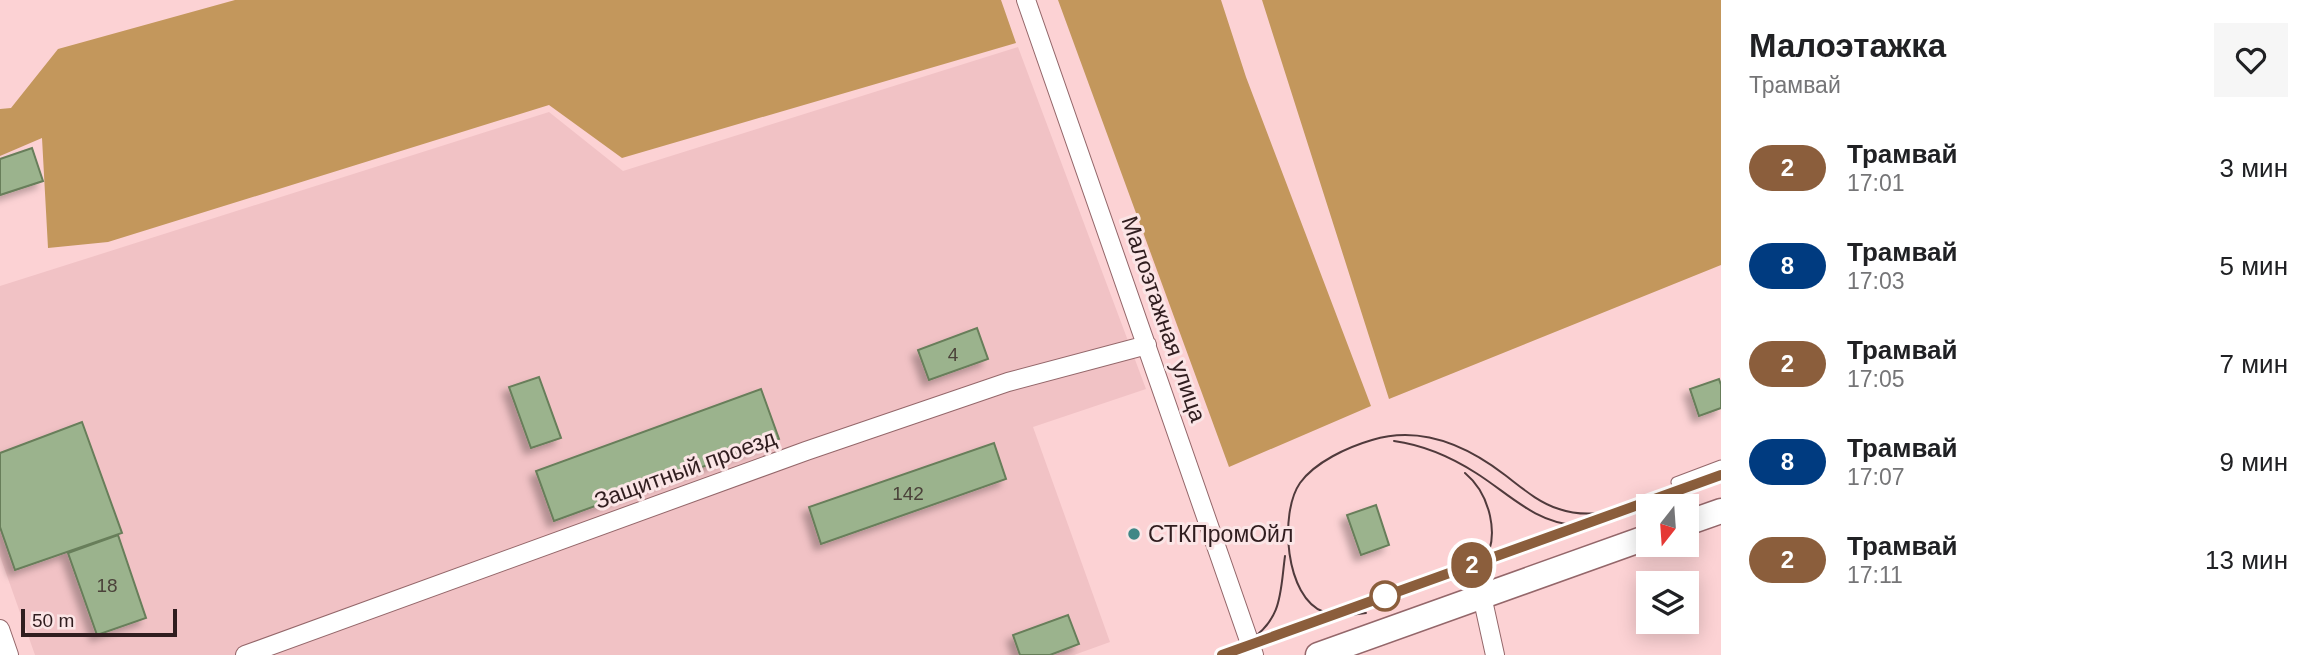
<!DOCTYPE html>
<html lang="ru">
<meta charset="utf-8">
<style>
:root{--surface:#fff;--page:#f6f6f6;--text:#202124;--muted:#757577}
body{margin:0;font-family:Helvetica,sans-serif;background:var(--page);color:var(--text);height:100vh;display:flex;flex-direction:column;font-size:26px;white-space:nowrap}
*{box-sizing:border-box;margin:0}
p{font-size:23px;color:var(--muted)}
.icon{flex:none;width:38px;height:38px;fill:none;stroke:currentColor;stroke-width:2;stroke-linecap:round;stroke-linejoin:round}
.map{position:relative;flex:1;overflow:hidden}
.sheet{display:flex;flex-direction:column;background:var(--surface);width:595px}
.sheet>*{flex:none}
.badge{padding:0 14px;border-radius:23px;font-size:24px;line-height:46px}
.needle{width:46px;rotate:197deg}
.fabs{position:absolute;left:1636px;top:494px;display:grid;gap:14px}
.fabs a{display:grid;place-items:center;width:63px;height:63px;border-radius:0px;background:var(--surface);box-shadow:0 4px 18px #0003;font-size:35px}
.scale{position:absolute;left:21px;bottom:18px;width:156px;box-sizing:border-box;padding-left:7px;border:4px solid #301d1f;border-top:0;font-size:19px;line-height:24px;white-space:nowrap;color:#301d1f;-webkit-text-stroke:5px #fbe5e6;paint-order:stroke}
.map>.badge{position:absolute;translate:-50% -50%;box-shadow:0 0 0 4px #fff}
.round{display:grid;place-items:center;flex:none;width:74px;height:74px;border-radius:0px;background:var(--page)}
.overview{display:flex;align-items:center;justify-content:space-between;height:119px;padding:0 28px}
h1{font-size:33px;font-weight:700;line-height:52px}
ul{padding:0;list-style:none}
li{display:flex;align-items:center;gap:21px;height:98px;padding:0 28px}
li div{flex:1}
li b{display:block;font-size:26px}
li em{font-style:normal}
li .badge{min-width:77px;font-weight:700;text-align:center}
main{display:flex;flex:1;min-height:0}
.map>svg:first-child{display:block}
.built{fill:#f1c2c5}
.forest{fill:#c3975c}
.building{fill:#9bb38d;stroke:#677e5a;stroke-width:2;filter:url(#shadow)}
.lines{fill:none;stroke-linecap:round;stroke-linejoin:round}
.service-casing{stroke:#94676a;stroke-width:11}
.minor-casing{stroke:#94676a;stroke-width:20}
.secondary-casing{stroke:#94676a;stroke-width:27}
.service{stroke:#fff;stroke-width:9}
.minor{stroke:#fff;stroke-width:18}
.secondary{stroke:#fff;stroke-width:24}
.tram{stroke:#503a3c;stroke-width:2}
.line-casing{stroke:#fff;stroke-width:16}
.line{stroke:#8b5e3c;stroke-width:10}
.poi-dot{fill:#3f8786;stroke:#fbe5e6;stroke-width:2.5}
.stop-dot{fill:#fff;stroke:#8b5e3c;stroke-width:3.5}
.labels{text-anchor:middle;stroke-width:6;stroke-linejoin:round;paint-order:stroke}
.number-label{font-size:19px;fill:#4b423a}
.street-label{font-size:23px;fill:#301d1f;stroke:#fbe5e6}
.poi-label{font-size:23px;fill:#301d1f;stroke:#fbe5e6;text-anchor:start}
</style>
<main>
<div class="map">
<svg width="1721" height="655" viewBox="0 0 1721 655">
<defs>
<filter id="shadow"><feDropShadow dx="-6" dy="6" stdDeviation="3.5" flood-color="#0004"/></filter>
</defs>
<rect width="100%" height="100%" fill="#fcd2d4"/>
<path class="built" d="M 1018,47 L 1146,389 L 1033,427 L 1110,642 L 1074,655 L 35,655 L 0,556 L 0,286 L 549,112 L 623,171 Z"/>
<path class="forest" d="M 235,0 L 1001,0 L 1016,43 L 622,158 L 549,105 L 108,242 L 48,248 L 42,138 L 0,156 L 0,109 L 11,108 L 58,49 Z
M 1058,0 L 1221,0 L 1246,77 L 1371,406 L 1229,467 Z
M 1262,0 L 1721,0 L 1721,265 L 1389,399 Z"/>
<path class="building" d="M 32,148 L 43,181 L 0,195 L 0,159 Z
M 977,328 L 988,359 L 929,380 L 918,350 Z
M 539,377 L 561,438 L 531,448 L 509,387 Z
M 1719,379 L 1721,385 L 1721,408 L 1699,416 L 1690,389 Z
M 761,389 L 779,439 L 554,521 L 536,471 Z
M 82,422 L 122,533 L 15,570 L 0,527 L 0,453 Z
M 994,443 L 1006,479 L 821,544 L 809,507 Z
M 1376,505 L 1389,545 L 1361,555 L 1347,515 Z
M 118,535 L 146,618 L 97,635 L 68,553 Z
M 1068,615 L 1079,644 L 1050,655 L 1020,655 L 1013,635 Z"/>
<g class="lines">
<defs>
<path id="service" d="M 1676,482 L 1721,465"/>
<path id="minor" d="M 1026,0 L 1254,655
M 1482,596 L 1495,655
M 0,629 L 9,655
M 245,655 L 806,451 L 1008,382 L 1147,345"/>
<path id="secondary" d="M 1687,523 L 1721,511
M 1318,655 L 1648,537"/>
</defs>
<use href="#service" class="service-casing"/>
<use href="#minor" class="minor-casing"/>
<use href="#secondary" class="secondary-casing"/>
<use href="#service" class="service"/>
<use href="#minor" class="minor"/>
<use href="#secondary" class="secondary"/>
<path class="tram" d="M 1394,441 C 1423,445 1451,457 1476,473 C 1508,493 1535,523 1576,525
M 1465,473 C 1489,493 1502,537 1482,564
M 1366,613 C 1353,615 1337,617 1324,612 C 1285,598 1279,513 1300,483 C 1315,462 1348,447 1372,440 C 1421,425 1466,445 1505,475 C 1522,488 1539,503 1559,509 C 1582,517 1604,513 1627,509
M 1249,641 C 1283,618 1280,593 1285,556
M 1222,655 L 1721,475"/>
</g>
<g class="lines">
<defs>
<path id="line" d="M 1222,655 L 1721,475"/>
</defs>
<use href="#line" class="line-casing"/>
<use href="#line" class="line"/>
</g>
<circle class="poi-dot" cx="1134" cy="534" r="7"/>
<circle class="stop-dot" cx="1385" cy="596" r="14"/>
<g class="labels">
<g class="number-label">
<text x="953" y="361">4</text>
<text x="908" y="500">142</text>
<text x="107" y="592">18</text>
</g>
<g class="street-label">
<text transform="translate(1164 319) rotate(71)" y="8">Малоэтажная улица</text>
<text transform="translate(685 469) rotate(-20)" y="8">Защитный проезд</text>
</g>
<g class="poi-label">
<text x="1148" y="542">СТКПромОйл</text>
</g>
</g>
</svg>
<div class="fabs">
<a><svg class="needle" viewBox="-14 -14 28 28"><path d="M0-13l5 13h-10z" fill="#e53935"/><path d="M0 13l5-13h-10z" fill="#757577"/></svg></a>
<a><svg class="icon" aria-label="layers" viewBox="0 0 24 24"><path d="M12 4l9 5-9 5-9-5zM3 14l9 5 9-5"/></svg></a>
</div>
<div class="scale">50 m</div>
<b class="badge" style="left:1472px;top:565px;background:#8b5e3c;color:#fff">2</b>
</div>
<section class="sheet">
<div class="overview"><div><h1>Малоэтажка</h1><p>Трамвай</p></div><a class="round"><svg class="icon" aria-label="heart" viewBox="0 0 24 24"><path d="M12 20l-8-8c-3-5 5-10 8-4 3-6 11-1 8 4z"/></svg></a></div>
<ul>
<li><span class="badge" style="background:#8b5e3c;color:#fff">2</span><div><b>Трамвай</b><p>17:01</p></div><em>3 мин</em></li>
<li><span class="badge" style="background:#003b80;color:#fff">8</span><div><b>Трамвай</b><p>17:03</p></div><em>5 мин</em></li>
<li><span class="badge" style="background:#8b5e3c;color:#fff">2</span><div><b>Трамвай</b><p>17:05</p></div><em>7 мин</em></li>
<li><span class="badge" style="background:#003b80;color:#fff">8</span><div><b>Трамвай</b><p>17:07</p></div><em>9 мин</em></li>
<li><span class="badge" style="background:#8b5e3c;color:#fff">2</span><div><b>Трамвай</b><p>17:11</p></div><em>13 мин</em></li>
</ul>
</section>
</main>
